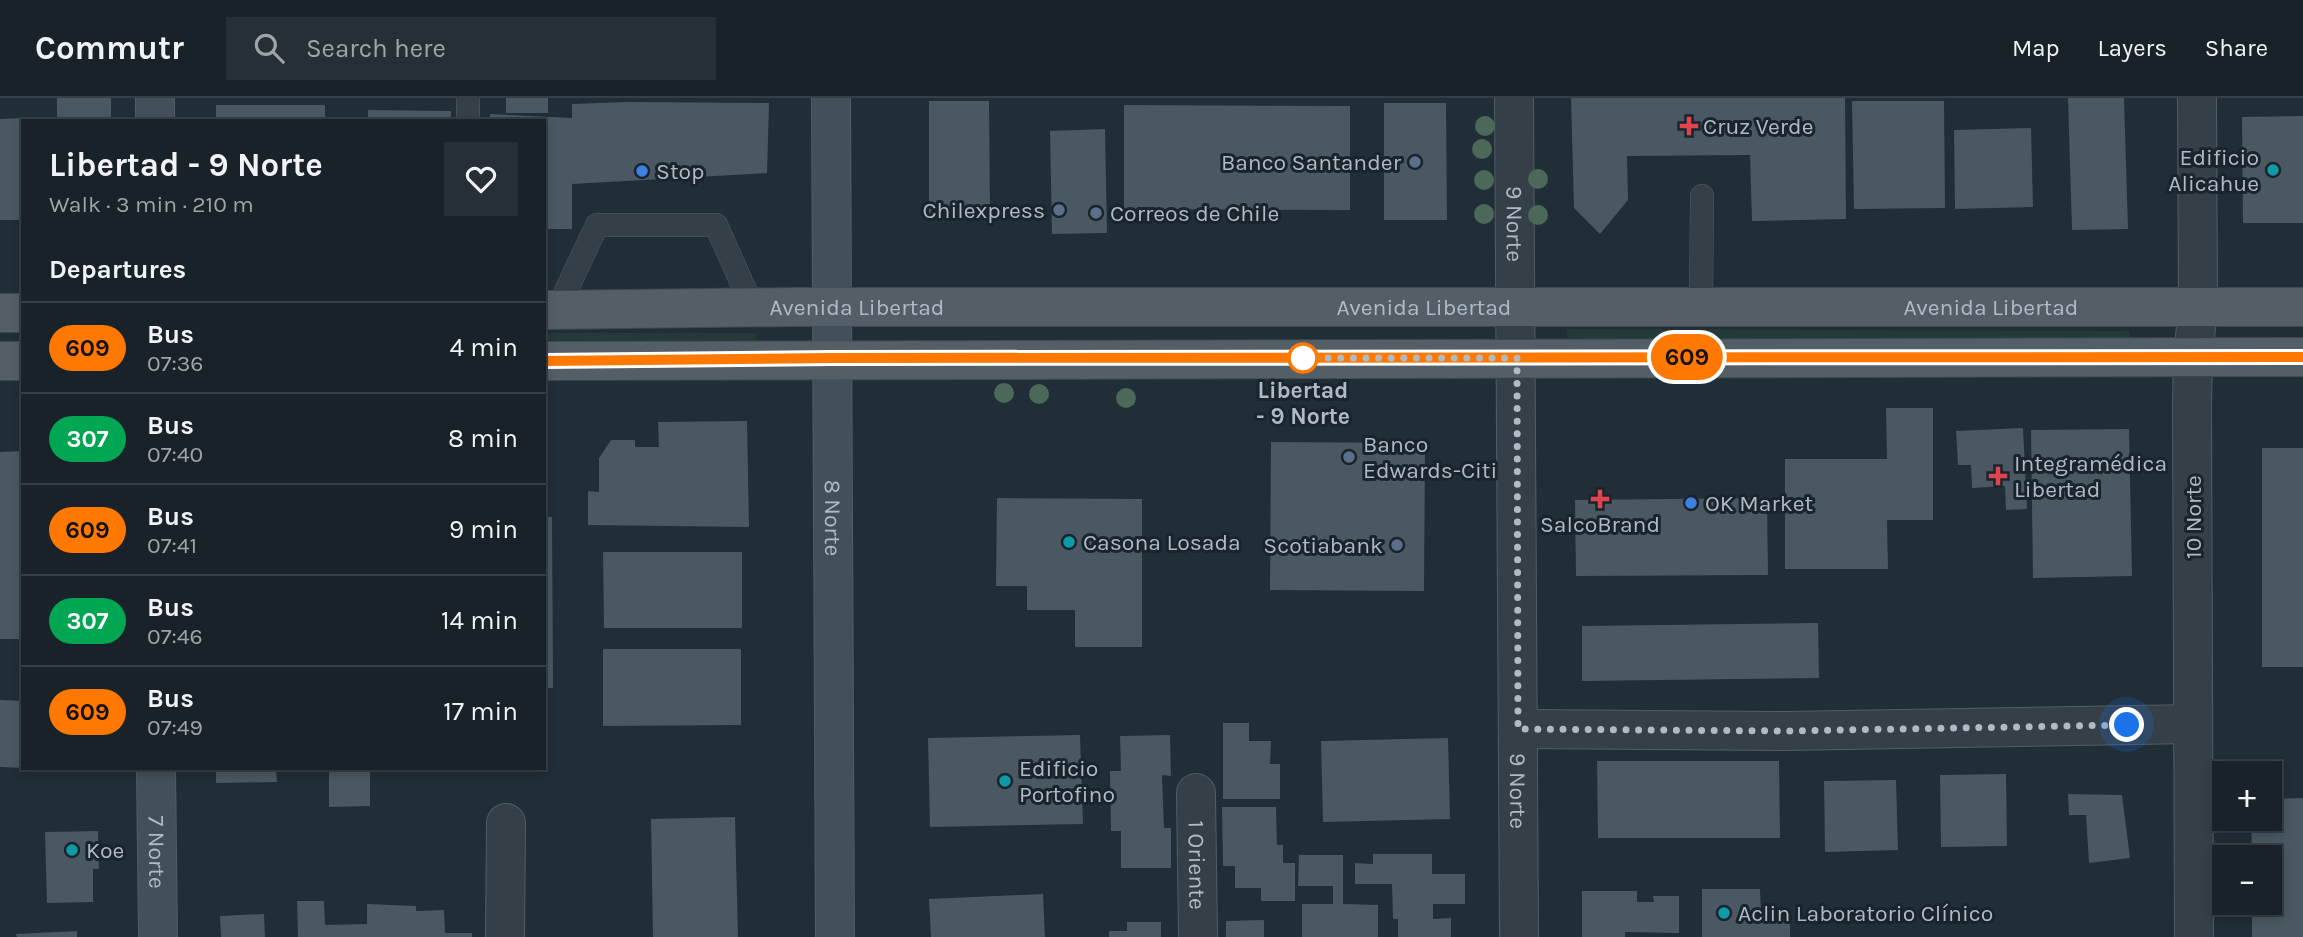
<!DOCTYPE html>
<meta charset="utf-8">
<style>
:root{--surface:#192229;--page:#262f35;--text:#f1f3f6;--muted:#9fa4a8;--line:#373f46}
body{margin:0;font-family:Karla,sans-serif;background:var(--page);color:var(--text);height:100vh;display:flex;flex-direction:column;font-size:26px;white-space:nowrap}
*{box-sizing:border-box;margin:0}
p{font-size:23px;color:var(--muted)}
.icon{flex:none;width:38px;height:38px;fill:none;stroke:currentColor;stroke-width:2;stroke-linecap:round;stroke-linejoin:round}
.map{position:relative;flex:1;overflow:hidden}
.drawer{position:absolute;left:21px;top:21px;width:525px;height:651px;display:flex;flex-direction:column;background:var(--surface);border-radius:0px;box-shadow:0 4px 10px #0003,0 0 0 2px var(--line)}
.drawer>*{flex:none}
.badge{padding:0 14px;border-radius:23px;font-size:24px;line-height:46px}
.buttons{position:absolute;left:2212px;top:663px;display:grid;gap:14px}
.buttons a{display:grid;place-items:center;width:70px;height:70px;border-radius:0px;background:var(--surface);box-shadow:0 4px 10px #0003,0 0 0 2px var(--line);font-size:35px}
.you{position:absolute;width:35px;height:35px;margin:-18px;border:5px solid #fff;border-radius:50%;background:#1a73e8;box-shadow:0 0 0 10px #1a73e833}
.map>.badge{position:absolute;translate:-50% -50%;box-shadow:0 0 0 4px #fff}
h2{padding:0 28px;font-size:26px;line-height:63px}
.round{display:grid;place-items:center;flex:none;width:74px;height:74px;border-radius:0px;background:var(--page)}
.summary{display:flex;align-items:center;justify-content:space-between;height:119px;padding:0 28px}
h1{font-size:33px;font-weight:700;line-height:52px}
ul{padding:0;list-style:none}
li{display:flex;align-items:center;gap:21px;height:91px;padding:0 28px;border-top:2px solid var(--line)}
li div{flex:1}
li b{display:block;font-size:26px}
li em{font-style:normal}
li .badge{min-width:77px;font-weight:700;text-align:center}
header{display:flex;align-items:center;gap:42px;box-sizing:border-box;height:98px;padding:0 35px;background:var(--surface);border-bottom:2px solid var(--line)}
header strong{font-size:33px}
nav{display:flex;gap:38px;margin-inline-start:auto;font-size:24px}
.search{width:490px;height:63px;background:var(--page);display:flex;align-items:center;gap:18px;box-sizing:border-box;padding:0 24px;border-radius:0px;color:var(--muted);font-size:26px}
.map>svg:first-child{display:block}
.green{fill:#243a38}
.building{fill:#495862}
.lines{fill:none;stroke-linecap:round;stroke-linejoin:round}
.lane-casing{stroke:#525d65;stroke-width:24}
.street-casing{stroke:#525d65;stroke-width:40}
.secondary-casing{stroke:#525d65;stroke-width:40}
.primary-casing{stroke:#3e4851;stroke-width:40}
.lane{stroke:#353f47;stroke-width:23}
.street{stroke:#353f47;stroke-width:38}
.secondary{stroke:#434f5a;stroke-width:38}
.primary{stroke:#535e67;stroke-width:38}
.tree{fill:#4c6858}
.line-casing{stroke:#fff;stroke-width:16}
.line{stroke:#ff7800;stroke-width:10}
.walk{stroke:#afbac4;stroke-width:7;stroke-dasharray:0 12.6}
.health-dot{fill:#e0444e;stroke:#1a242c;stroke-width:2.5}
.service-dot{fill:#5c6f8a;stroke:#1a242c;stroke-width:2.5}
.culture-dot{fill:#0f9aa8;stroke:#1a242c;stroke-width:2.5}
.shop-dot{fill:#3f7fe0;stroke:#1a242c;stroke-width:2.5}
.stop-dot{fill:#fff;stroke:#ff7800;stroke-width:3.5}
.labels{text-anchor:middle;stroke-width:6;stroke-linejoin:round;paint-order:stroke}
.poi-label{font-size:23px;fill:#afbac4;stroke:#1a242c;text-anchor:start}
.street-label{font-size:23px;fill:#afbac4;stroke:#1a242c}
.stop-label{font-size:23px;font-weight:bold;fill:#afbac4;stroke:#1a242c}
</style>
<header>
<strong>Commutr</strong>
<div class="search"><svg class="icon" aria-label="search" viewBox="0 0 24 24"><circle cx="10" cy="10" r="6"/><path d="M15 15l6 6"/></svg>Search here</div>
<nav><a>Map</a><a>Layers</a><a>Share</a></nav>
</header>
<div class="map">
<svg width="2303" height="839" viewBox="0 0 2303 839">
<rect width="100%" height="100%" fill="#212d37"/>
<path class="green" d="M 1566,231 L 2129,233 L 2131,245 L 1568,242 Z
M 544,235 L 757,235 L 756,245 L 544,246 Z"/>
<path class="building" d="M 57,0 L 111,0 L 111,23 L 57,23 Z
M 506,0 L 548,0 L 548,15 L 506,15 Z
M 1571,0 L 1845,0 L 1846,121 L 1752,123 L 1750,57 L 1627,58 L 1628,102 L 1600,136 L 1574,110 Z
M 2068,0 L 2124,0 L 2128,131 L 2072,132 Z
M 929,3 L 989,3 L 990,115 L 929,115 Z
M 1852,3 L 1944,3 L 1945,110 L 1854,111 Z
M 628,4 L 769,5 L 767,75 L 572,86 L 572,131 L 544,131 L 544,23 L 490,23 L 490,16 L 572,20 L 572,6 Z
M 1384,5 L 1446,5 L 1447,122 L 1384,122 Z
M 216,7 L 325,7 L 325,23 L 216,23 Z
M 1124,7 L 1350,8 L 1350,112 L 1124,111 Z
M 368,12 L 451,13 L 451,23 L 368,23 Z
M 2303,18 L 2303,125 L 2243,125 L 2242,19 Z
M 23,20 L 23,122 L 0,122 L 0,21 Z
M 2031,30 L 2033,109 L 1955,111 L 1954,32 Z
M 1105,31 L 1107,135 L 1052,136 L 1050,33 Z
M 1886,310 L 1933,310 L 1933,422 L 1887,422 L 1888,471 L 1785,471 L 1785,361 L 1887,361 Z
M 747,323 L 749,429 L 588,427 L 588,393 L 599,394 L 599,360 L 611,342 L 635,342 L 635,349 L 659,349 L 658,324 Z
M 2023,330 L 2027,411 L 2006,412 L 2005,388 L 1972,390 L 1971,367 L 1958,367 L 1956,333 Z
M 2129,331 L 2132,478 L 2033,480 L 2031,332 Z
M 1271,344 L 1425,345 L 1424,493 L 1270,492 Z
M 2262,350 L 2303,350 L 2303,569 L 2262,569 Z
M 23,353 L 23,541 L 0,541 L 0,354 Z
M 997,400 L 1142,401 L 1142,549 L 1075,549 L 1075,512 L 1027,512 L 1027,488 L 996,488 Z
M 1767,400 L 1768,477 L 1576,478 L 1575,402 Z
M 544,419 L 552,419 L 553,590 L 544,590 Z
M 603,454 L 742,454 L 742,530 L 604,530 Z
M 1818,525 L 1819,580 L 1582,583 L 1582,528 Z
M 603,551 L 741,551 L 741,627 L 603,628 Z
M 0,602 L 23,603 L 23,670 L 0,669 Z
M 1223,625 L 1249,625 L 1249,643 L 1271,643 L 1270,666 L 1280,666 L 1280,701 L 1223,701 Z
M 1080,637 L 1083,726 L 930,729 L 928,640 Z
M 1170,637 L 1171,678 L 1162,677 L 1164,730 L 1171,730 L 1171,770 L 1121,770 L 1121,733 L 1111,733 L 1110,673 L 1121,673 L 1120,638 Z
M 1448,640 L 1450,721 L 1323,724 L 1321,643 Z
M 1597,663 L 1779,663 L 1780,740 L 1598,740 Z
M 216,670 L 276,670 L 277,684 L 216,685 Z
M 329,670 L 370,670 L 370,708 L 329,709 Z
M 2006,676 L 2007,748 L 1941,749 L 1940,677 Z
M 1896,682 L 1898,752 L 1825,754 L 1824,683 Z
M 2068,696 L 2122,697 L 2130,760 L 2089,765 L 2086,717 L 2069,717 Z
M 2303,700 L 2303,839 L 2252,839 L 2252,805 L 2270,805 L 2270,760 L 2252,760 L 2251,721 L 2270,721 L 2270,701 Z
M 1222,709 L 1276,709 L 1277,747 L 1283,747 L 1283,765 L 1295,765 L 1295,803 L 1261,803 L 1261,790 L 1235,790 L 1235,768 L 1223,768 Z
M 735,719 L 738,839 L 653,839 L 651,721 Z
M 98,733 L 99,771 L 93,771 L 93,804 L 47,805 L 45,734 Z
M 1373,756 L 1432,756 L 1432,776 L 1465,776 L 1465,806 L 1433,806 L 1433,821 L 1451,820 L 1451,839 L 1398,839 L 1398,821 L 1393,821 L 1392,786 L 1355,786 L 1355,765 L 1373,766 Z
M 1299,757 L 1343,757 L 1343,806 L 1378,807 L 1378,839 L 1302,839 L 1302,806 L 1333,806 L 1333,788 L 1298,788 Z
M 1702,791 L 1760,791 L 1761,815 L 1790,814 L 1790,839 L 1702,839 Z
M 1582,793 L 1637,793 L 1637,804 L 1654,804 L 1653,798 L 1679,798 L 1679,835 L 1625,834 L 1625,839 L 1582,839 Z
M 1043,796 L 1045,839 L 931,839 L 929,801 Z
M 297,803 L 324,803 L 325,827 L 367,826 L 367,806 L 416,808 L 416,813 L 444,812 L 445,835 L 472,835 L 472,839 L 298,839 Z
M 264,816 L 265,839 L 221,839 L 220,818 Z
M 1264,822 L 1264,839 L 1226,839 L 1226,823 Z
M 1127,824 L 1161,824 L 1161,839 L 1109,839 L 1109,833 L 1127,833 Z
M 77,833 L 77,839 L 17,839 L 16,836 Z"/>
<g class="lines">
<defs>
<path id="lane" d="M 468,23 L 468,0
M 1701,210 L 1702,98
M 557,212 L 597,127 L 716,127 L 753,210"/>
<g id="street">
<path id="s1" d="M 1514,0 L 1519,839"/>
<path d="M 1518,631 L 1785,633 L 2193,626"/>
<path id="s2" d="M 1196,695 L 1198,839"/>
<path d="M 505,839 L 506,725"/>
<path d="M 2194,839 L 2192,305 L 2193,259 L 2198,209 L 2197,0"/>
</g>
<g id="secondary">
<path id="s3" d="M 831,0 L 835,839"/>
<path d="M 155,23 L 155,0"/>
<path id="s4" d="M 156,670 L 158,839"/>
</g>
<g id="primary">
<path id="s5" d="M 544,212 L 795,209 L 2303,209"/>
<path d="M 0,215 L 23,215"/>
<path d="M 0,263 L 23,263"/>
<path d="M 544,263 L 2303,259"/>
</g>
</defs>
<use href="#lane" class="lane-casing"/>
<use href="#street" class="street-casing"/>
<use href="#secondary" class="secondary-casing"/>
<use href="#primary" class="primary-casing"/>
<use href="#lane" class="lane"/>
<use href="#street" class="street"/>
<use href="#secondary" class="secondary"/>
<use href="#primary" class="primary"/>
</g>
<g class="tree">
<circle cx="1485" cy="28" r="10"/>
<circle cx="1482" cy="51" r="10"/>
<circle cx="1538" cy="81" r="10"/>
<circle cx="1484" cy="82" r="10"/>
<circle cx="1484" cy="116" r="10"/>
<circle cx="1538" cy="117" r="10"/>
<circle cx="1004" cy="295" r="10"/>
<circle cx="1039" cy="296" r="10"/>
<circle cx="1126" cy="300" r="10"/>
</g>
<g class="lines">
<defs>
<path id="line" d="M 544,263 L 832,260 L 2303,259"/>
</defs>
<use href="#line" class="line-casing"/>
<use href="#line" class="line"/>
<path class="walk" d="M 1303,260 L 1517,260 L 1518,631 L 1785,633 L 2127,627"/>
</g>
<g class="health-dot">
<path d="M1685.5 17.5h7v7h7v7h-7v7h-7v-7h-7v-7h7z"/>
<path d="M1994.5 367.5h7v7h7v7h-7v7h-7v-7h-7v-7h7z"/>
<path d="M1596.5 390.5h7v7h7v7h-7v7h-7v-7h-7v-7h7z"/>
</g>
<g class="service-dot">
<circle cx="1415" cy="64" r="7"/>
<circle cx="1059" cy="112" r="7"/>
<circle cx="1096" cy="115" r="7"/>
<circle cx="1349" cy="359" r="7"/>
<circle cx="1397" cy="447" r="7"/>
</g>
<g class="culture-dot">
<circle cx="2273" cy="72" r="7"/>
<circle cx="1069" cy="444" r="7"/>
<circle cx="1005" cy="683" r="7"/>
<circle cx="72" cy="752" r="7"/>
<circle cx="1724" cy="815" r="7"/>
</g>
<g class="shop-dot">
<circle cx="642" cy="73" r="7"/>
<circle cx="1691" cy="405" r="7"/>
</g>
<circle class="stop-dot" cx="1303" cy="260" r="14"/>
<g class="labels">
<g class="poi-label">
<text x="1703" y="36">Cruz Verde</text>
<text x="2259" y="67" text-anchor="end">Edificio<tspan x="2259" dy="26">Alicahue</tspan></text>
<text x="1401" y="72" text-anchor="end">Banco Santander</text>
<text x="656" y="81">Stop</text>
<text x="1045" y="120" text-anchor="end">Chilexpress</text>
<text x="1110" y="123">Correos de Chile</text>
<text x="1363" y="354">Banco<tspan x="1363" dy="26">Edwards-Citi</tspan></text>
<text x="2014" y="373">Integramédica<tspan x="2014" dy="26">Libertad</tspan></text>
<text x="1705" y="413">OK Market</text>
<text x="1600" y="434" text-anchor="middle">SalcoBrand</text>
<text x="1083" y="452">Casona Losada</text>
<text x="1383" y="455" text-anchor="end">Scotiabank</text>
<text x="1019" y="678">Edificio<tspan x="1019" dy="26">Portofino</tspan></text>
<text x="86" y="760">Koe</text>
<text x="1738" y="823">Aclin Laboratorio Clínico</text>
</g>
<g class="street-label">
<text dy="8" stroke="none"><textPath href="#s1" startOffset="126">9 Norte</textPath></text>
<text dy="8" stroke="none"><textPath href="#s5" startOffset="313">Avenida Libertad</textPath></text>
<text dy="8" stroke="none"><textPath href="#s5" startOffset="880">Avenida Libertad</textPath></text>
<text dy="8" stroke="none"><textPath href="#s5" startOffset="1447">Avenida Libertad</textPath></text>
<text dy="8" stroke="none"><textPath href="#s3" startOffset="420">8 Norte</textPath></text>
<text transform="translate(2193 419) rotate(-90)" y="8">10 Norte</text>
<text dy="8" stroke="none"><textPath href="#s1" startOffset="693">9 Norte</textPath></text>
<text dy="8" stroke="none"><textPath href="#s4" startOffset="84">7 Norte</textPath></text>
<text dy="8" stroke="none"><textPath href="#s2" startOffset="72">1 Oriente</textPath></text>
</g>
<g class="stop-label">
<text x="1303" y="300">Libertad<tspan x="1303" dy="26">- 9 Norte</tspan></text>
</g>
</g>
</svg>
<div class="buttons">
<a>+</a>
<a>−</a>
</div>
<div class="you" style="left:2127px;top:627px"></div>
<b class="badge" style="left:1687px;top:259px;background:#ff7800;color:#111">609</b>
<section class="drawer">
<div class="summary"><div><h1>Libertad - 9 Norte</h1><p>Walk · 3 min · 210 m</p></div><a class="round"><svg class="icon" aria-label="heart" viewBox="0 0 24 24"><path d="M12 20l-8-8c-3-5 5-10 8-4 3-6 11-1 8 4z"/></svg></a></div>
<h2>Departures</h2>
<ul>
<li><span class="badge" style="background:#ff7800;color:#111">609</span><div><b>Bus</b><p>07:36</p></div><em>4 min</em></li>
<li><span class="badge" style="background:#00a651;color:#fff">307</span><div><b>Bus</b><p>07:40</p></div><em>8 min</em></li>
<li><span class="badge" style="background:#ff7800;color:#111">609</span><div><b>Bus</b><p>07:41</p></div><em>9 min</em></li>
<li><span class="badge" style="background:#00a651;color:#fff">307</span><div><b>Bus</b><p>07:46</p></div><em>14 min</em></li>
<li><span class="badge" style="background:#ff7800;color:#111">609</span><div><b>Bus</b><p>07:49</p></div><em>17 min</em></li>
</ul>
</section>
</div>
